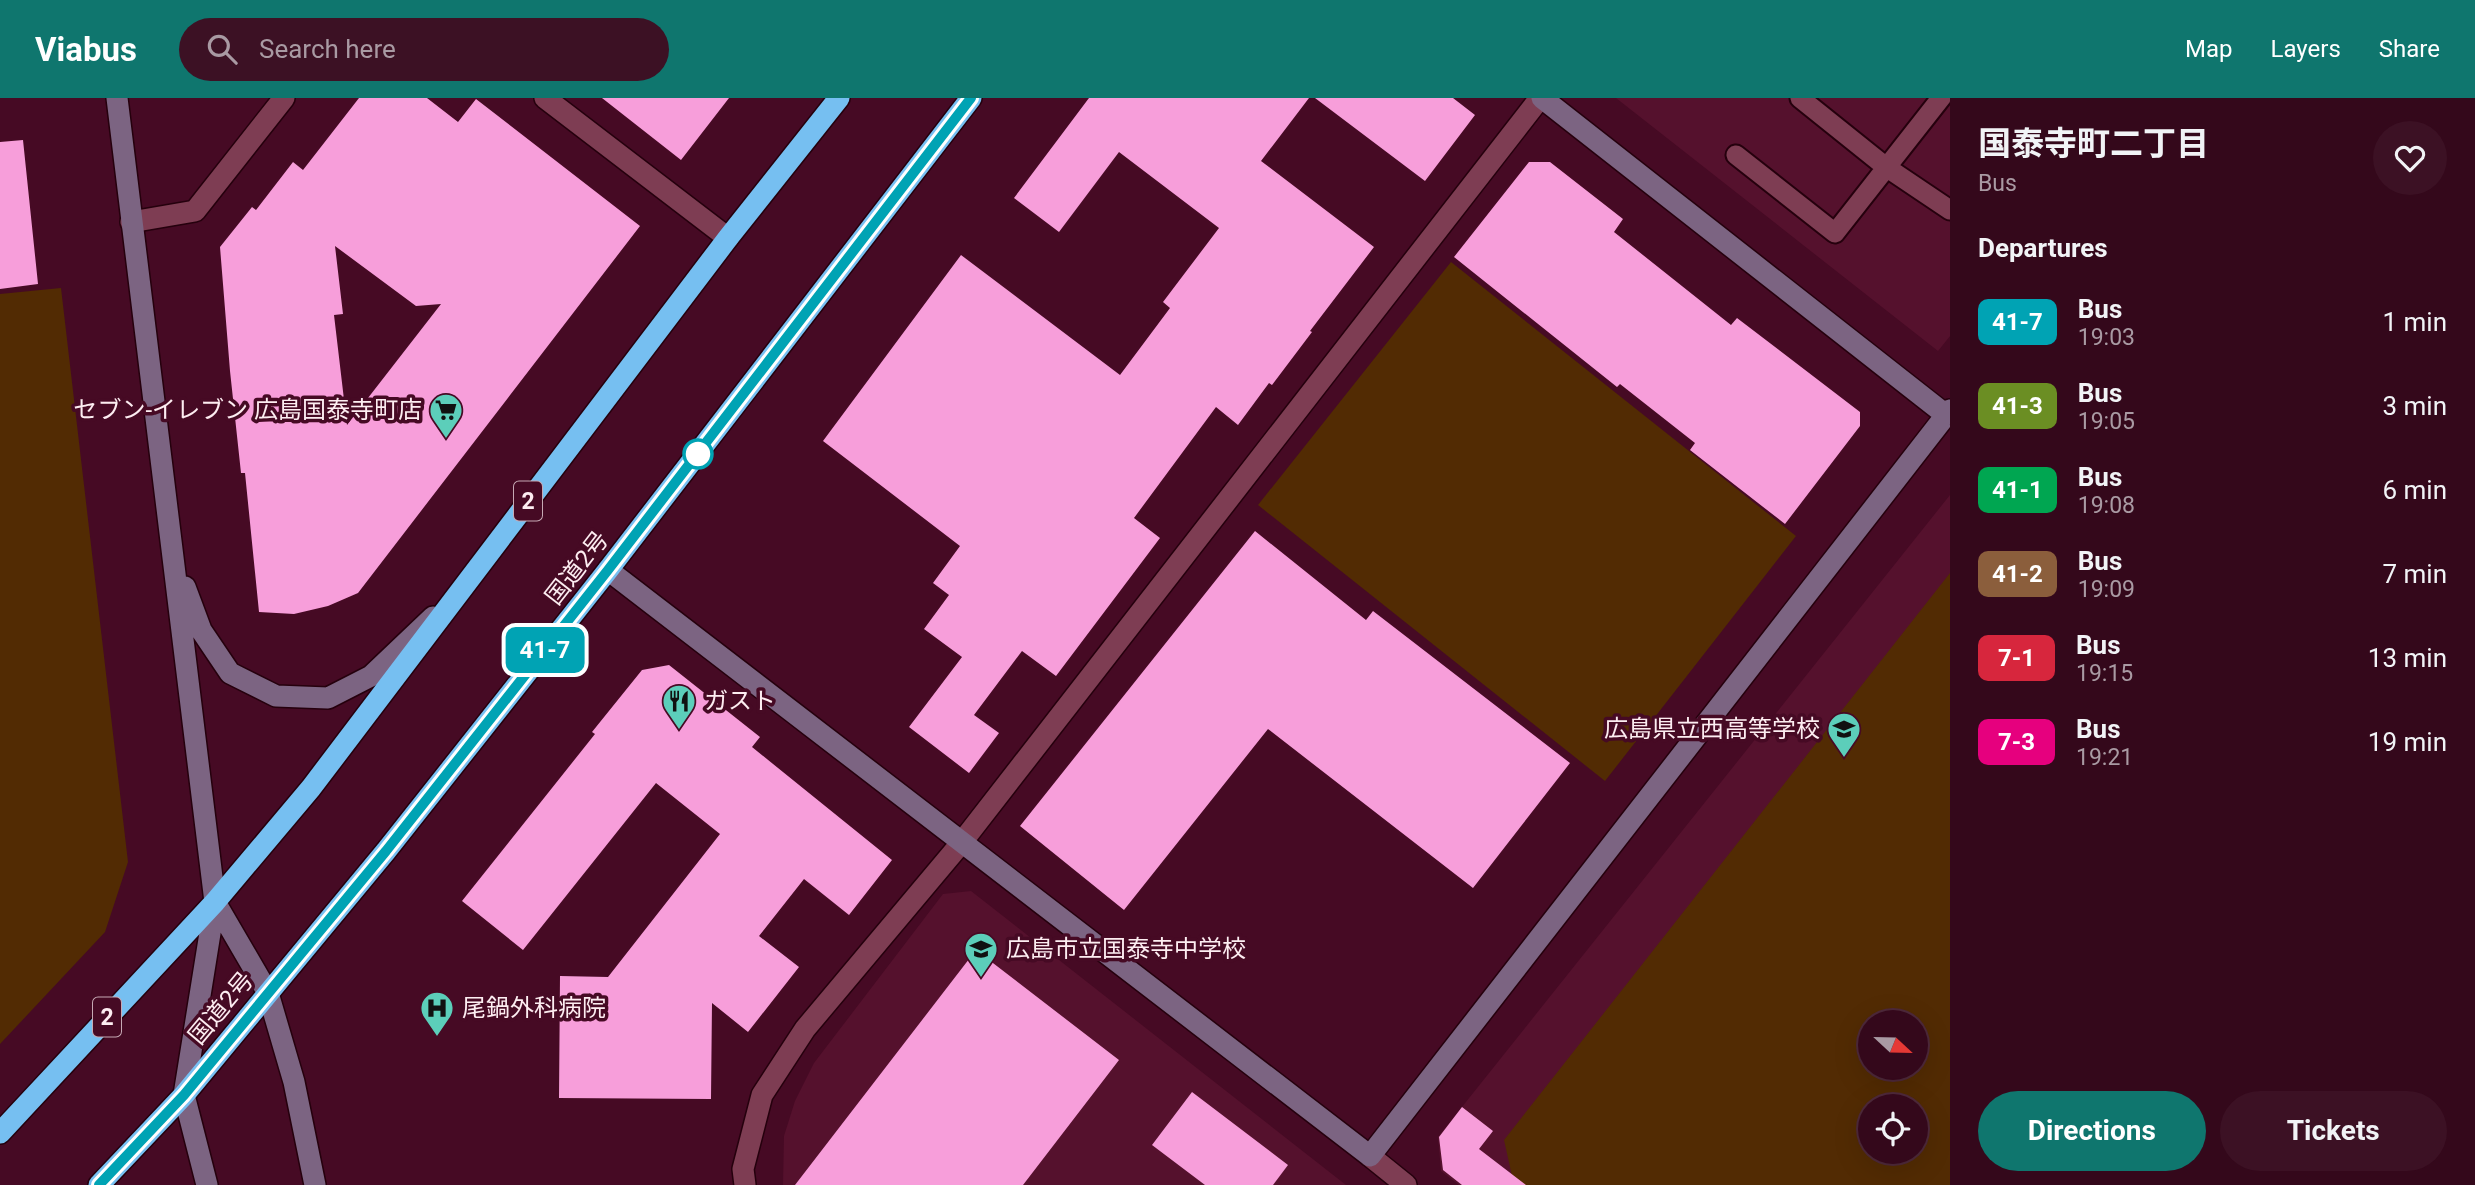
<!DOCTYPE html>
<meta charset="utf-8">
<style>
:root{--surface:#34081b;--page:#3c1124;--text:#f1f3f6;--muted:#a99aa3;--line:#4e293a;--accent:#0f766e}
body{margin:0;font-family:Roboto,"Noto Sans JP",sans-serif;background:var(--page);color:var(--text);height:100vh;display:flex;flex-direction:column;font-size:26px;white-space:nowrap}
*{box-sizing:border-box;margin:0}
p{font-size:23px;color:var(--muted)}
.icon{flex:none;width:38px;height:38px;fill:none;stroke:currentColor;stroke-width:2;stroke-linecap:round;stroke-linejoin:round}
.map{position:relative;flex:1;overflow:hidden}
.side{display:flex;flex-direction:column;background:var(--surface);width:525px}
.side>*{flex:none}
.badge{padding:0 14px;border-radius:10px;font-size:24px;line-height:46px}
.needle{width:46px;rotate:112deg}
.buttons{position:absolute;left:1858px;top:912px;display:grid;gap:14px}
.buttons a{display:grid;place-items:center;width:70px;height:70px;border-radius:50%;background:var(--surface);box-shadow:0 7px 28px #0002,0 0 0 2px var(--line);font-size:35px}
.map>.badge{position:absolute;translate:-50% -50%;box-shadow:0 0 0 4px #fff}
h2{padding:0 28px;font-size:26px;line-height:63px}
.round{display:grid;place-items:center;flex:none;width:74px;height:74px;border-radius:37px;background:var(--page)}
.overview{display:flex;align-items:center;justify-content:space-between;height:119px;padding:0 28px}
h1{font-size:33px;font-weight:700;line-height:52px}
.primary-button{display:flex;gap:14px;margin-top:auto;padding:14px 28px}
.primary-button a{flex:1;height:80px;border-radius:42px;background:var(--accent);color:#fff;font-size:28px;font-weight:700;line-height:80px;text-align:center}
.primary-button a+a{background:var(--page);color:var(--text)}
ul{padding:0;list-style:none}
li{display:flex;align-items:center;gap:21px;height:84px;padding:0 28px}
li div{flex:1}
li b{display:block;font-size:26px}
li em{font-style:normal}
li .badge{min-width:77px;font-weight:700;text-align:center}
header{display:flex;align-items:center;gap:42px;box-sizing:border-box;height:98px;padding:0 35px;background:var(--accent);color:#fff}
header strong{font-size:33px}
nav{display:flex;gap:38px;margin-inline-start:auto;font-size:24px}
.search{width:490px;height:63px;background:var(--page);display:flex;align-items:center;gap:18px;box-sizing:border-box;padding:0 24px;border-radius:38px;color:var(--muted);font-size:26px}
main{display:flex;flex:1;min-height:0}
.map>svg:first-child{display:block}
.built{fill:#55112d;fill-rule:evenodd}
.green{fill:#522b03;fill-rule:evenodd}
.building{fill:#f79eda;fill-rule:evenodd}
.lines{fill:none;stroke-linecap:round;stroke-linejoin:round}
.lane-casing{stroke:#25000d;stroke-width:23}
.street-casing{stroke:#25000d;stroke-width:24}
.secondary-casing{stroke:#25000d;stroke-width:24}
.highway-casing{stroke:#25000d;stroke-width:24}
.lane{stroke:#7e3d53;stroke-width:19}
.street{stroke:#7e3d53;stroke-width:21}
.secondary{stroke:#7c6482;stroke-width:21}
.highway{stroke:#76bff1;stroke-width:21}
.line-casing{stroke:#fff;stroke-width:16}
.line{stroke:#00a3b4;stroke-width:10}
.stop-dot{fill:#fff;stroke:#00a3b4;stroke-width:3.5}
.labels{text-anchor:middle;stroke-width:7;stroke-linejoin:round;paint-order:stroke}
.shield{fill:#460a24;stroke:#c6a9b4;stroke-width:2}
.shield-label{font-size:23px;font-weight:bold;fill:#fdedf1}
.poi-label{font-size:24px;fill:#fdedf1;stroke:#460a24;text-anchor:start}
.street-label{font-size:24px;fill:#fdedf1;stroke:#460a24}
</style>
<header>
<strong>Viabus</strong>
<div class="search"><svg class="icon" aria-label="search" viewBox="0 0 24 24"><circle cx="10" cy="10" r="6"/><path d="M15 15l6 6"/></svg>Search here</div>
<nav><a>Map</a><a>Layers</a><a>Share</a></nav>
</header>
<main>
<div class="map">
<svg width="1950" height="1087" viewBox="0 0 1950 1087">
<rect width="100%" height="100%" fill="#460a24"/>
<path class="built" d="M 1616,0 L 1950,0 L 1950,238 L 1938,253 Z
M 1950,397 L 1950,1087 L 1459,1087 L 1441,1073 L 1438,1039 ZM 1871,924 L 1916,924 L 1916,970 L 1871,970 ZM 1871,1008 L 1916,1008 L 1916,1054 L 1871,1054 Z
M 971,793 L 1346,1087 L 783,1087 L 784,1038 L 795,1003 L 814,965 L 943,796 Z"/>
<path class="green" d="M 1451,164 L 1796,438 L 1605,683 L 1258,407 Z
M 61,190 L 128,764 L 105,834 L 0,946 L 0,196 Z
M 1950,475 L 1950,1087 L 1514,1087 L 1504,1042 ZM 1871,924 L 1916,924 L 1916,970 L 1871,970 ZM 1871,1008 L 1916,1008 L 1916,1054 L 1871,1054 Z"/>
<path class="building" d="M 359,0 L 427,0 L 458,24 L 476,1 L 640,128 L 358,495 L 328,508 L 294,516 L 259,514 L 245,375 L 241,375 L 230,273 L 220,149 L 252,109 L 256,112 L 293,64 L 303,72 ZM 335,148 L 416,208 L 441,206 L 347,327 L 334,217 L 343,216 Z
M 602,0 L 729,0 L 681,62 Z
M 1089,0 L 1309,0 L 1261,63 L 1374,149 L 1310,233 L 1312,234 L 1272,287 L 1269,285 L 1238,327 L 1216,309 L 1134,420 L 1160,440 L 1056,578 L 1022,553 L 974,617 L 999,635 L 969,675 L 909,629 L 962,559 L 924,531 L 949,497 L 933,485 L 960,448 L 823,343 L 961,157 L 1120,277 L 1170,210 L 1163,204 L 1219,130 L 1119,54 L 1059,134 L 1014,100 Z
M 1315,0 L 1453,0 L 1475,17 L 1425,83 Z
M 23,42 L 38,186 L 0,191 L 0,44 Z
M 1529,64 L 1550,64 L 1623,121 L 1614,134 L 1731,227 L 1737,220 L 1860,314 L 1860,328 L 1785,426 L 1690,352 L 1695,345 L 1620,286 L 1617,289 L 1454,159 Z
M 1255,433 L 1366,522 L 1373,513 L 1570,665 L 1473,790 L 1268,631 L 1124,812 L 1020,728 Z
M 669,567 L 760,639 L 752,649 L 892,762 L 849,817 L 804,781 L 759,838 L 799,869 L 748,934 L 712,905 L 711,1001 L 559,1000 L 560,878 L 608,879 L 720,736 L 656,685 L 523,852 L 462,803 L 595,636 L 592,634 L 642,572 Z
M 976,852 L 1119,962 L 1023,1087 L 795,1087 Z
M 1192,994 L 1288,1067 L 1273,1087 L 1205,1087 L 1152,1047 Z
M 1462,1009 L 1493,1033 L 1479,1051 L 1526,1087 L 1462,1087 L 1443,1072 L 1439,1039 Z"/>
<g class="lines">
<defs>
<path id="lane" d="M 1800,0 L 1886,69 L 1950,112
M 1736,57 L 1835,135 L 1941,0"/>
<path id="street" d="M 545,0 L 728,140
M 131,124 L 195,113 L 284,0
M 1370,1058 L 1406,1087
M 745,1087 L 743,1071 L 762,997 L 805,931 L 962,744 L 1540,0"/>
<path id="secondary" d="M 117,0 L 215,804 L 184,997 L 207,1087
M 1542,0 L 1946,317
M 608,472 L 1370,1058 L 1950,312
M 185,489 L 201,532 L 230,575 L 276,598 L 328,600 L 371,578 L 433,519
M 215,804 L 268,895 L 294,984 L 315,1087"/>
<path id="highway" d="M 0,1035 L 215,804 L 311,690 L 728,140 L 839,0
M 99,1087 L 184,997 L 386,753 L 608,472 L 971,0"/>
</defs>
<use href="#lane" class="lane-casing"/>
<use href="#street" class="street-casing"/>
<use href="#secondary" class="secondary-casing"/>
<use href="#highway" class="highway-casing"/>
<use href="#lane" class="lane"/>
<use href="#street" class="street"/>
<use href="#secondary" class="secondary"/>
<use href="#highway" class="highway"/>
</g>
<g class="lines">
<defs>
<path id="line" d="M 99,1087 L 184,997 L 386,753 L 608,472 L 971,0"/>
</defs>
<use href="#line" class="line-casing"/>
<use href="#line" class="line"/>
</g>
<defs>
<symbol id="supermarket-pin" viewBox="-11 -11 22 30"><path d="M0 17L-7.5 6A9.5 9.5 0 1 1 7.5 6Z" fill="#5cceba" stroke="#460a24"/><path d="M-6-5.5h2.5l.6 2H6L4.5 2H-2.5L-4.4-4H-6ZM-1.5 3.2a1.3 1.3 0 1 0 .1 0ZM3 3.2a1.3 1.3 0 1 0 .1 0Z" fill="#111"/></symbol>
<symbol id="restaurant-pin" viewBox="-11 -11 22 30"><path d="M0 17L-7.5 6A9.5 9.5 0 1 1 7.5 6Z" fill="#5cceba" stroke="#460a24"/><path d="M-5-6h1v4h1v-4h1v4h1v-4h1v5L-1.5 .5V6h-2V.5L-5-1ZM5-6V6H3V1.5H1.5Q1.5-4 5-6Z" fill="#111"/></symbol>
<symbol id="school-pin" viewBox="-11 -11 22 30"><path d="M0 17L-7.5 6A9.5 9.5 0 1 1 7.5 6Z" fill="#5cceba" stroke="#460a24"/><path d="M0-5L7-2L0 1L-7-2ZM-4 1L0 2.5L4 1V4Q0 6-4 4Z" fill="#111"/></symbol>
<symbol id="hospital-pin" viewBox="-11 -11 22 30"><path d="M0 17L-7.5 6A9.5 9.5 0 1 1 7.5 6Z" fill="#5cceba" stroke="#460a24"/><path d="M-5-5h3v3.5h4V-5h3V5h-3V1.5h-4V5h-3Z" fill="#111"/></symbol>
</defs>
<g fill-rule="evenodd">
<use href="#supermarket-pin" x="427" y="293" width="38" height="52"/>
<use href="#restaurant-pin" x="660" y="584" width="38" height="52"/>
<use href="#school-pin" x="1825" y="612" width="38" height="52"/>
<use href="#school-pin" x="962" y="832" width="38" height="52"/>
<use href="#hospital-pin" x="418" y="891" width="38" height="52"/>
</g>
<circle class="stop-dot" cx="698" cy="356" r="14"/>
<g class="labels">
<g class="shield">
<rect x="514" y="383.5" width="28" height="39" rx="5"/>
<rect x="93" y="899.5" width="28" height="39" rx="5"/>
</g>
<g class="shield-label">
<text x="528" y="411">2</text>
<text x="107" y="927">2</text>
</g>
<g class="poi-label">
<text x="422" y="320" text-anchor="end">セブン-イレブン 広島国泰寺町店</text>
<text x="704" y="611">ガスト</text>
<text x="1820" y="639" text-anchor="end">広島県立西高等学校</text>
<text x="1006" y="859">広島市立国泰寺中学校</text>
<text x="462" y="918">尾鍋外科病院</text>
</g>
<g class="street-label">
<text transform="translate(577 470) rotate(-52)" y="8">国道2号</text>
<text transform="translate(221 910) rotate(-50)" y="8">国道2号</text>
</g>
</g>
</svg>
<div class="buttons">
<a><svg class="needle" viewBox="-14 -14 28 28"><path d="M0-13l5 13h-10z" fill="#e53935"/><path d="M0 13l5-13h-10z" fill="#a99aa3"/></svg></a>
<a><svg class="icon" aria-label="locate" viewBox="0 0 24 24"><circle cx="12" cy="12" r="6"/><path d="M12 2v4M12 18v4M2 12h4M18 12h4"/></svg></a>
</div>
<b class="badge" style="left:545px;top:552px;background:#00a3b4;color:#fff">41-7</b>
</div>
<section class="side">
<div class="overview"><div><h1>国泰寺町二丁目</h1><p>Bus</p></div><a class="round"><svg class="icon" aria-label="heart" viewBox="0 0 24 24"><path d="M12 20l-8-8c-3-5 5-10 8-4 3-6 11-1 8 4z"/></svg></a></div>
<h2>Departures</h2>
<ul>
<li><span class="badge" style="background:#00a3b4;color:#fff">41-7</span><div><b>Bus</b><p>19:03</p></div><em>1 min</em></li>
<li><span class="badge" style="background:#6b8e23;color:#fff">41-3</span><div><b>Bus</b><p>19:05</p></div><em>3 min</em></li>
<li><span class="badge" style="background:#00a651;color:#fff">41-1</span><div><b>Bus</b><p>19:08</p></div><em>6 min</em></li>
<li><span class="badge" style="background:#8b5e3c;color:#fff">41-2</span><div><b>Bus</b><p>19:09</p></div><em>7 min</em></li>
<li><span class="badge" style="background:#d7263d;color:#fff">7-1</span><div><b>Bus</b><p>19:15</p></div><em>13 min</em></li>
<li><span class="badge" style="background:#e6007e;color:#fff">7-3</span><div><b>Bus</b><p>19:21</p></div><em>19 min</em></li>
</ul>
<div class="primary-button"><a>Directions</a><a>Tickets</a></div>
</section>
</main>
